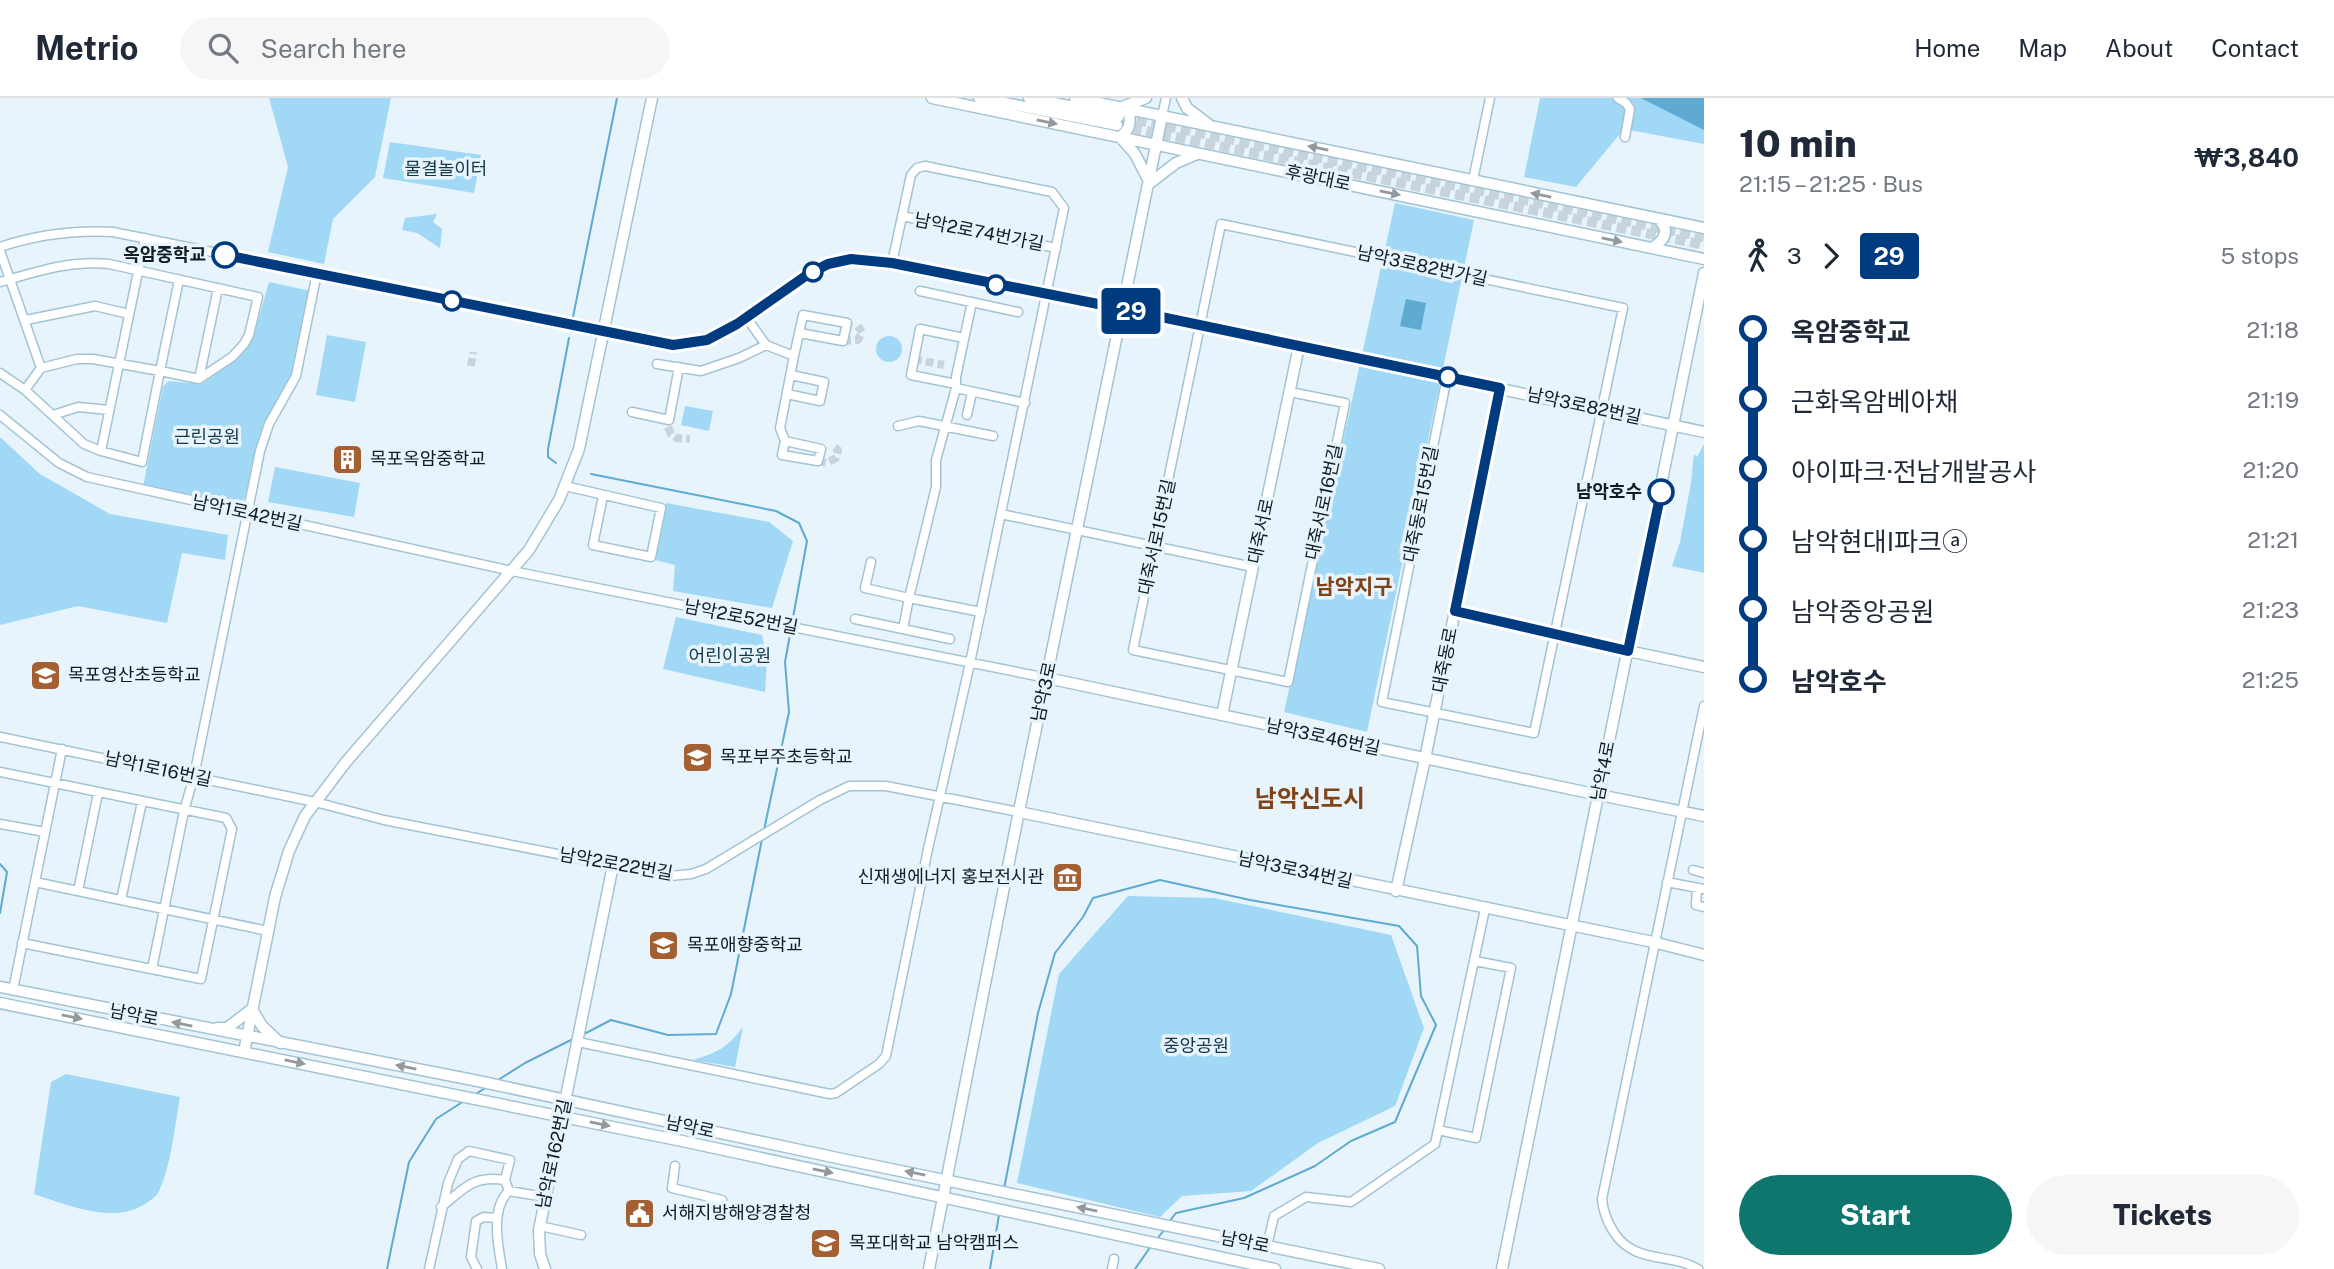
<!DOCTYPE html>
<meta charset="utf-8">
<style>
:root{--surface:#fff;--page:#f6f6f7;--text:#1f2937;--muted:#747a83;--line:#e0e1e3;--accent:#0f766e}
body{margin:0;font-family:"Public Sans","Noto Sans KR",sans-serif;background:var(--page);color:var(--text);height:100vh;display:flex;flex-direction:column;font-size:26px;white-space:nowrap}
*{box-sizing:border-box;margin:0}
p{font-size:23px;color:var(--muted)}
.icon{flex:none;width:38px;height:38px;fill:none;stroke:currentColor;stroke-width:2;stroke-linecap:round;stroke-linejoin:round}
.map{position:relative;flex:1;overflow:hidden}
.drawer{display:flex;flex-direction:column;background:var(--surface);width:630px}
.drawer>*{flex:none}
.badge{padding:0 14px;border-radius:5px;font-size:24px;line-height:46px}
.map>.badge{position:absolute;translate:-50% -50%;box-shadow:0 0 0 4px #fff}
.legs{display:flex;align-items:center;gap:10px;height:77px;padding:0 35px;font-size:23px}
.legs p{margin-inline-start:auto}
.summary{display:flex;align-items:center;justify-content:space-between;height:119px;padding:0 35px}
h1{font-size:38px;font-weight:800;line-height:52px}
.action{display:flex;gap:14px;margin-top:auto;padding:14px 35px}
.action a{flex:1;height:80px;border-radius:42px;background:var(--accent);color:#fff;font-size:28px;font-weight:800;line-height:80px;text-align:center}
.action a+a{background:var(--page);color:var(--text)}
ul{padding:0 35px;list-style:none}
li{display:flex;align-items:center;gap:24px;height:70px;font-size:26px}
li i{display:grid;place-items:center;width:10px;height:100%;margin:0 9px;background:currentColor}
li i::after{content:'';width:18px;height:18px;margin:-9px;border:5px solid;border-radius:50%;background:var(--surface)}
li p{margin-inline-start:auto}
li:first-child i{background:linear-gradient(#0000 50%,currentColor 0)}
li:last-child i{background:linear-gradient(currentColor 50%,#0000 0)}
header{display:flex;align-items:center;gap:42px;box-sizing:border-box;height:98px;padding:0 35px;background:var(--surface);border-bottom:2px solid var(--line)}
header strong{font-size:33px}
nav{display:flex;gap:38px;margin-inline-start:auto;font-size:24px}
.search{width:490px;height:63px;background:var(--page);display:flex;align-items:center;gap:18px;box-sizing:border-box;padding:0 24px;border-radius:38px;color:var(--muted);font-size:26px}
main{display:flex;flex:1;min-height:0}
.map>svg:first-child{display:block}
.green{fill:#a0d8f6}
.water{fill:#5eaad0}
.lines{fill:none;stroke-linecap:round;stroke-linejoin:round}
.stream{stroke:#5eaad0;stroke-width:2}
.minor-tunnel{stroke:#c8d4db;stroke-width:8;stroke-dasharray:8 4;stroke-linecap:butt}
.tertiary-tunnel{stroke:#c8d4db;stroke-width:10;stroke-dasharray:10 5;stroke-linecap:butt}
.minor-casing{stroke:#a3c3d5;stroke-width:11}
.tertiary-casing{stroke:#a3c3d5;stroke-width:13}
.minor{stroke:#fff;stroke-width:8}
.tertiary{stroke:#fff;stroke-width:10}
.oneway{fill:#93999c}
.line-1-casing{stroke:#fff;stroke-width:16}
.line-1{stroke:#003b80;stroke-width:10}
.stop-1-dot{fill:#fff;stroke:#003b80;stroke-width:3.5}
.labels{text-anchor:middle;stroke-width:7;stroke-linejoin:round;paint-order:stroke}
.park-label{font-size:18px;fill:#153848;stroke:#e8f4fc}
.street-label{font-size:18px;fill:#101c22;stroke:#e8f4fc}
.stop-label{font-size:18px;font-weight:bold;fill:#101c22;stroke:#e8f4fc;text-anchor:end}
.poi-label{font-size:18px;fill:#101c22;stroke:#e8f4fc;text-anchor:start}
.quarter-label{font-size:21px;font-weight:bold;fill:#7f4317;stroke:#e8f4fc}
.district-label{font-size:24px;font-weight:bold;fill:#7f4317;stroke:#e8f4fc}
</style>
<header>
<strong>Metrio</strong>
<div class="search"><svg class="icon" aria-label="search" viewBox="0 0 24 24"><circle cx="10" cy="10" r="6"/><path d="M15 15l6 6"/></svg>Search here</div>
<nav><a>Home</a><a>Map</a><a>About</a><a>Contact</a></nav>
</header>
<main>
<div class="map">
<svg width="1704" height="1171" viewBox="0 0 1704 1171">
<rect width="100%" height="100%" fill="#e8f4fc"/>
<path class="green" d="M 269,0 L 391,0 L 375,79 L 333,121 L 324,166 L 268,154 L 288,69 Z
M 1540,0 L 1704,0 L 1704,46 L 1624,31 L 1576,89 L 1524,79 Z
M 390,44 L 481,57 L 474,95 L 383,80 Z
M 1395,105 L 1474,122 L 1367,634 L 1284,614 Z
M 437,116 L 433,124 L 442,131 L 440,150 L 417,135 L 402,132 L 405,120 Z
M 269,184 L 311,193 L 289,285 L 261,338 L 243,405 L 238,408 L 143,389 L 163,288 L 169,283 L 201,286 C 209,282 216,276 223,270 C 258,242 257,224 269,184 Z
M 327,237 L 366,244 L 355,304 L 316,297 Z
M876 251a13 13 0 1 1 26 0a13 13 0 1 1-26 0Z
M 685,308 L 713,313 L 709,333 L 681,327 Z
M 0,339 L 40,376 L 110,416 L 228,437 L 225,462 L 182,455 L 167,525 L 78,508 L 0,527 Z
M 1704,346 L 1704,475 L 1672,468 L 1680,444 L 1691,385 L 1694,356 L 1697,359 Z
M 275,369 L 360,385 L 354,419 L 268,404 Z
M 666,405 L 769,424 L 793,443 L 772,510 L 673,493 L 675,467 L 655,462 Z
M 676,519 L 762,537 L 767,563 L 765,594 L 663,571 Z
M 1128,798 L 1214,800 L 1391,837 L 1424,930 L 1395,1008 L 1318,1045 L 1251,1093 L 1182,1098 L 1160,1119 L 1017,1085 L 1059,876 Z
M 743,929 L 735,969 L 693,962 C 718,954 727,950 743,929 Z
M 66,976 L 180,999 C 175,1027 171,1068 159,1093 C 157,1098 152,1101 148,1104 C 116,1128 68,1107 34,1096 L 51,984 Z"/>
<path class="water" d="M 1641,0 L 1704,0 L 1704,32 Z
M 1406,201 L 1426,205 L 1421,232 L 1400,228 Z"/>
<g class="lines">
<path class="stream" d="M 573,219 L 617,0
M 556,365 L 548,359 L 548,351 L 569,240
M 591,376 L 776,413 L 799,425 L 807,443 L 792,525
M 764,732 L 789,614 L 785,564 L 791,531
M 0,766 L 7,774 L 0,815
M 584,936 L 611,922 L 668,937 L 716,936 L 731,896 L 762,741
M 498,982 L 525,965 L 573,941
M 474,997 L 487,989
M 1004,1091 L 1038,915 L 1055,855 L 1083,819 L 1093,800 L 1160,782 L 1250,802 L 1399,828 L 1417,848 L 1421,898 L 1436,927 L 1395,1024 L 1351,1043 L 1315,1068 L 1244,1100 L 1176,1115 L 1169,1124
M 1157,1141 L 1164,1132
M 387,1171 L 409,1064 L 436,1021 L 464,1003
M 990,1171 L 999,1117
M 1135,1171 L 1151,1148"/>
<path class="minor-tunnel" d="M 843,243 L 858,242 L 862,234 L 858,228
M 914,261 L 944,267
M 471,268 L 473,254
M 668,329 L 671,336 L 677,340 L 690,341
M 818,363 L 826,365 L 836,360 L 838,352 L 832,347"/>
<path class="tertiary-tunnel" d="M 1122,19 L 1704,139
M 1117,27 L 1704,147"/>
<defs>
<path id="minor" d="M 1618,0 L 1626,5 L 1630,11 L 1625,39
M 1162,18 L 1166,0
M 1473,82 L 1490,0
M 902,118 L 1056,150
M 0,149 C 36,137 76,132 113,134 L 673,247 L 707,242 L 737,226 L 807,177 L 828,166 L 851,161 L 892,165 L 1123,211
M 0,153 L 41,270
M 0,184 C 36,174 70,162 109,166 L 258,199 L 249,237 L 244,246 L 232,259 L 199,281 L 160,273 L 142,364 L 101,353 L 84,346 L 25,292 L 0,275
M 920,193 L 1018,214
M 972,204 L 956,279 L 956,290 L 936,362 L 936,389 L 909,500 L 981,514
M 746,219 L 766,247 L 794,258 L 780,330 L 785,343 L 782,357 L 818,363 L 821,351 L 785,343
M 26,222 L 95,208 L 129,216
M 794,258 L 803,217 L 847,225 L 843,243 L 800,235
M 657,266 L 701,273 L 739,260 L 766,247
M 199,281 L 218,190
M 956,286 L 911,277 L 920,231 L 964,240
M 956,290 L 1025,305
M 25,292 L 41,270 L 77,261 L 93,261 L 160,273 L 179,182
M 1290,294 L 1345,305 L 1288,584 L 1133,552 L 1221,126 L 1623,210 L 1534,635 L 1382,604 L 1447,279
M 787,296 L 820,303 L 824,284 L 791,277
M 632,314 L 669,322 L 679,269
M 0,317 L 59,365 L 87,379 L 512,473 L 1047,580
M 53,317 L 78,309 L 109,312
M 967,317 L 972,294
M 898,328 L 919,323 L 993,338
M 101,353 L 145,140
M 565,388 L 661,410 L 651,459 L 593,447 L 603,398
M 1001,416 L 1253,469
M 1455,513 L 1628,553
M 855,521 L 903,531 L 909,500 L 865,490 L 871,464
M 903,531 L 950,541
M 0,639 L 315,704 L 384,722 L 670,778 L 691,776 L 706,771 L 820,702 L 849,688 L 886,688 L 1019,714
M 0,674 L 226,720 L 232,731 L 201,881 L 22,845
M 0,726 L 45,734
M 1693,772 L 1704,775
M 35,784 L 268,833
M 1667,784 L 1704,791
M 1697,790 L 1696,807 L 1704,809
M 78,793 L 98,695
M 121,802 L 142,704
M 152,871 L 184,713 L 194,678 L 260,353 L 269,326 L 296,278 L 317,175
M 13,892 L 62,651
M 578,944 L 830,996 L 836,995 L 879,966 L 886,958 L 928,751 L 970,565 L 1064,110 L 1052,94 L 925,68 L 917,70 L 911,77 L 892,165
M 1438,1032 L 1476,1040 L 1511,870 L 1475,863
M 675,1068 L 672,1090 L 722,1102
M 441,1109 C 465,1090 473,1077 505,1082
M 540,1128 L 581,1137
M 1267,1148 L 1274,1118 L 1306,1099 L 1351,1104 L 1435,1046 L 1485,811
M 429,1171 L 448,1085 L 458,1061 L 469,1053 L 510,1062 L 505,1082 L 509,1093 L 545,1099
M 477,1171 L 471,1159 L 476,1123 L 484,1119 L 497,1120
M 502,1171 C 498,1147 490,1111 509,1093
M 1112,1171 L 1114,1161
M 1698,1171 C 1669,1154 1634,1167 1613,1133 C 1607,1123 1603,1113 1602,1101 L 1704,608"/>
<path id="tertiary" d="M 932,0 L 1704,161
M 979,0 L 1117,27
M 1029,0 L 1119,18
M 1075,0 L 1704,130
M 1182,0 L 1187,10 L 1208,26
M 1122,9 L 1146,0
M 1122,10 L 1129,15 C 1131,27 1129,32 1120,39 L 1135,56 L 1150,85 L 1176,65 L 1197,56
M 1652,150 C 1665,142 1670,133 1659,121
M 1123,211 L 1704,334
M 1628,553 L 1704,569
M 1047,580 L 1599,697 L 1704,718
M 1222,617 L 1299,248
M 1019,714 L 1653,844 L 1704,857
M 1396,793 L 1425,661 L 1500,290
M 0,889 L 473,982 L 842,1061 L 1379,1171
M 0,905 L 682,1043 L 1275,1171
M 217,930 L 227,930 L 252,911 L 262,928 L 280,945
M 244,954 L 275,799 L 289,753 L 305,718 L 346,664 L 529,452 L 559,402 L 579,351 L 652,0
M 545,1171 L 540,1156 L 539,1132 L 613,767
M 929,1171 L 1017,723 L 1162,18
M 1502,1171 L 1704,175"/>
</defs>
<use href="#minor" class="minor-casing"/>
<use href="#tertiary" class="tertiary-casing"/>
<use href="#minor" class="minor"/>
<use href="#tertiary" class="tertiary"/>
</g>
<defs><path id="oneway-solid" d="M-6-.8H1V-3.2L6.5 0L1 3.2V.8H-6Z" transform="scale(1.75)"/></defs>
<g class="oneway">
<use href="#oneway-solid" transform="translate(1047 24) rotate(12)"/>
<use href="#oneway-solid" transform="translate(1318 50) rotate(-168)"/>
<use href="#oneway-solid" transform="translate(1390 95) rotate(12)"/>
<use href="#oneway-solid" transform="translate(1541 97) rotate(-168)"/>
<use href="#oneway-solid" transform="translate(1612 142) rotate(12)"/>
<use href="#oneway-solid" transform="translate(72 919) rotate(11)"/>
<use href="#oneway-solid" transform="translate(182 926) rotate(-169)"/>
<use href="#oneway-solid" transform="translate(295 964) rotate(11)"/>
<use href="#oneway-solid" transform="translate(406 969) rotate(-169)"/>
<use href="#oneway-solid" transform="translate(600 1026) rotate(12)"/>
<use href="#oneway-solid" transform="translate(823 1073) rotate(12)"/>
<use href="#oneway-solid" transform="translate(915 1075) rotate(-169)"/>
<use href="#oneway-solid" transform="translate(1087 1111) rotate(-168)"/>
</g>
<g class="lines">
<defs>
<path id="line-1" d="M 225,157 L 673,247 L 707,242 L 737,226 L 807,177 L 828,166 L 851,161 L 892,165 L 1123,211 L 1500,290 L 1455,513 L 1628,553 L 1661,394"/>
</defs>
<use href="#line-1" class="line-1-casing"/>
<use href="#line-1" class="line-1"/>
</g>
<defs>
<symbol id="building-square" viewBox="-11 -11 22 22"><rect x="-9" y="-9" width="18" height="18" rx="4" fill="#a46032" stroke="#e8f4fc"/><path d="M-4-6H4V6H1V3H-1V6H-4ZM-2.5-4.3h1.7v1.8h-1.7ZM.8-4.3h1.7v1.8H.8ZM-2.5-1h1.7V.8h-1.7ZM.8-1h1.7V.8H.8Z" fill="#fff"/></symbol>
<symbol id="school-square" viewBox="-11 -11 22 22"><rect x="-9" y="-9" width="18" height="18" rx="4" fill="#a46032" stroke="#e8f4fc"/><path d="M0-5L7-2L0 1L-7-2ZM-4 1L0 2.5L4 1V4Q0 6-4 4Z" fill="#fff"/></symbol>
<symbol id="museum-square" viewBox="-11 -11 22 22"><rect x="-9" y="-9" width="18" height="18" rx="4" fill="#a46032" stroke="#e8f4fc"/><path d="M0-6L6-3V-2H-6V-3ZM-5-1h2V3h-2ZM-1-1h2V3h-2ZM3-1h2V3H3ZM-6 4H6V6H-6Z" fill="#fff"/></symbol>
<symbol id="civic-square" viewBox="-11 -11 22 22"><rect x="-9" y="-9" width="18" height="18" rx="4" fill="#a46032" stroke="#e8f4fc"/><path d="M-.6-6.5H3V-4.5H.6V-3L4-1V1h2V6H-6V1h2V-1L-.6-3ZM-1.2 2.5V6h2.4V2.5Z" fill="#fff"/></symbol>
<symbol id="university-square" viewBox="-11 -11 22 22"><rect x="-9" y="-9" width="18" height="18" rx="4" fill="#a46032" stroke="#e8f4fc"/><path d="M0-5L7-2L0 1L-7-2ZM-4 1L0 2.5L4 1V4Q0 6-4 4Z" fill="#fff"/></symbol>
</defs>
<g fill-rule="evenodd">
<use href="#building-square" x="330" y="344" width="35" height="35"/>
<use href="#school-square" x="28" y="560" width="35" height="35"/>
<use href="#school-square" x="680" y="642" width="35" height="35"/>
<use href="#museum-square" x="1050" y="762" width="35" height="35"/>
<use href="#school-square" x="646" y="830" width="35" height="35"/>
<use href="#civic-square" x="622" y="1098" width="35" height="35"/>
<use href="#university-square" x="808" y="1128" width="35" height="35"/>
</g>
<g class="stop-1-dot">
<circle cx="225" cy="157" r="12"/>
<circle cx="813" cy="174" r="9"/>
<circle cx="996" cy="187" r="9"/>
<circle cx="452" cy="203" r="9"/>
<circle cx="1448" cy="279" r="9"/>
<circle cx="1661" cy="394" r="12"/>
</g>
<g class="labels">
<g class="park-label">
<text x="446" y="77">물결놀이터</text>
<text x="207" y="345">근린공원</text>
<text x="730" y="564">어린이공원</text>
<text x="1196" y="954">중앙공원</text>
</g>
<g class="street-label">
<text transform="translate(1318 80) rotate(12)" y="6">후광대로</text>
<text transform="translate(979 134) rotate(11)" y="6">남악2로74번가길</text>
<text transform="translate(1422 168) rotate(12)" y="6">남악3로82번가길</text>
<text transform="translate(1584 308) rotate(12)" y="6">남악3로82번길</text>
<text transform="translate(1324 404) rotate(-78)" y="6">대죽서로16번길</text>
<text transform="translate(1421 406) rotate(-79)" y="6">대죽동로15번길</text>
<text transform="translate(247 415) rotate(12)" y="6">남악1로42번길</text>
<text transform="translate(1261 433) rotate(-78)" y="6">대죽서로</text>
<text transform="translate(1157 439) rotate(-78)" y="6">대죽서로15번길</text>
<text transform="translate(741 519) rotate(11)" y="6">남악2로52번길</text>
<text transform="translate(1445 562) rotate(-79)" y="6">대죽동로</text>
<text transform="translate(1044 594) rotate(-78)" y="6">남악3로</text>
<text transform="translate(1323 639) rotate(12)" y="6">남악3로46번길</text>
<text transform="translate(158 671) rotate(12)" y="6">남악1로16번길</text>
<text transform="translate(1603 673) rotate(-79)" y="6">남악4로</text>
<text transform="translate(616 766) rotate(10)" y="6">남악2로22번길</text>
<text transform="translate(1295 772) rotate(12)" y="6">남악3로34번길</text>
<text transform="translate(134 917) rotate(11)" y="6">남악로</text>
<text transform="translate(690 1029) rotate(12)" y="6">남악로</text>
<text transform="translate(554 1056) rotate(-78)" y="6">남악로162번길</text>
<text transform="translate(1245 1144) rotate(11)" y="6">남악로</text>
</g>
<g class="stop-label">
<text x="206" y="163">옥암중학교</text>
<text x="1642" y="400">남악호수</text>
</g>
<g class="poi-label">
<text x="370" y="367">목포옥암중학교</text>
<text x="68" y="583">목포영산초등학교</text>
<text x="720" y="665">목포부주초등학교</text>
<text x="1044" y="785" text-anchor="end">신재생에너지 홍보전시관</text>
<text x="687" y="853">목포애향중학교</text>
<text x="662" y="1121">서해지방해양경찰청</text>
<text x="849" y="1151">목포대학교 남악캠퍼스</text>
</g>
<g class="quarter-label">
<text x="1354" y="496">남악지구</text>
</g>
<g class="district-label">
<text x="1310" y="709">남악신도시</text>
</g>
</g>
</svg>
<b class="badge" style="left:1131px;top:213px;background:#003b80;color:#fff">29</b>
</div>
<section class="drawer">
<div class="summary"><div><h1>10 min</h1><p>21:15 – 21:25 · Bus</p></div><b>₩3,840</b></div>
<div class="legs"><svg class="icon" aria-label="walk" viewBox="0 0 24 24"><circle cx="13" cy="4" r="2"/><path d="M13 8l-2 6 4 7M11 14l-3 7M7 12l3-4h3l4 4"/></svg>3<svg class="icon" aria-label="forward" viewBox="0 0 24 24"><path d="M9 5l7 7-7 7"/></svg><b class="badge" style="background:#003b80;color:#fff">29</b><p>5 stops</p></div>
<ul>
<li><i style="color:#003b80"></i><b>옥암중학교</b><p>21:18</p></li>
<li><i style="color:#003b80"></i><span>근화옥암베아채</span><p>21:19</p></li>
<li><i style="color:#003b80"></i><span>아이파크·전남개발공사</span><p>21:20</p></li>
<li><i style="color:#003b80"></i><span>남악현대I파크ⓐ</span><p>21:21</p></li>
<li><i style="color:#003b80"></i><span>남악중앙공원</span><p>21:23</p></li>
<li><i style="color:#003b80"></i><b>남악호수</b><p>21:25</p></li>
</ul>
<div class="action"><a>Start</a><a>Tickets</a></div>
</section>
</main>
